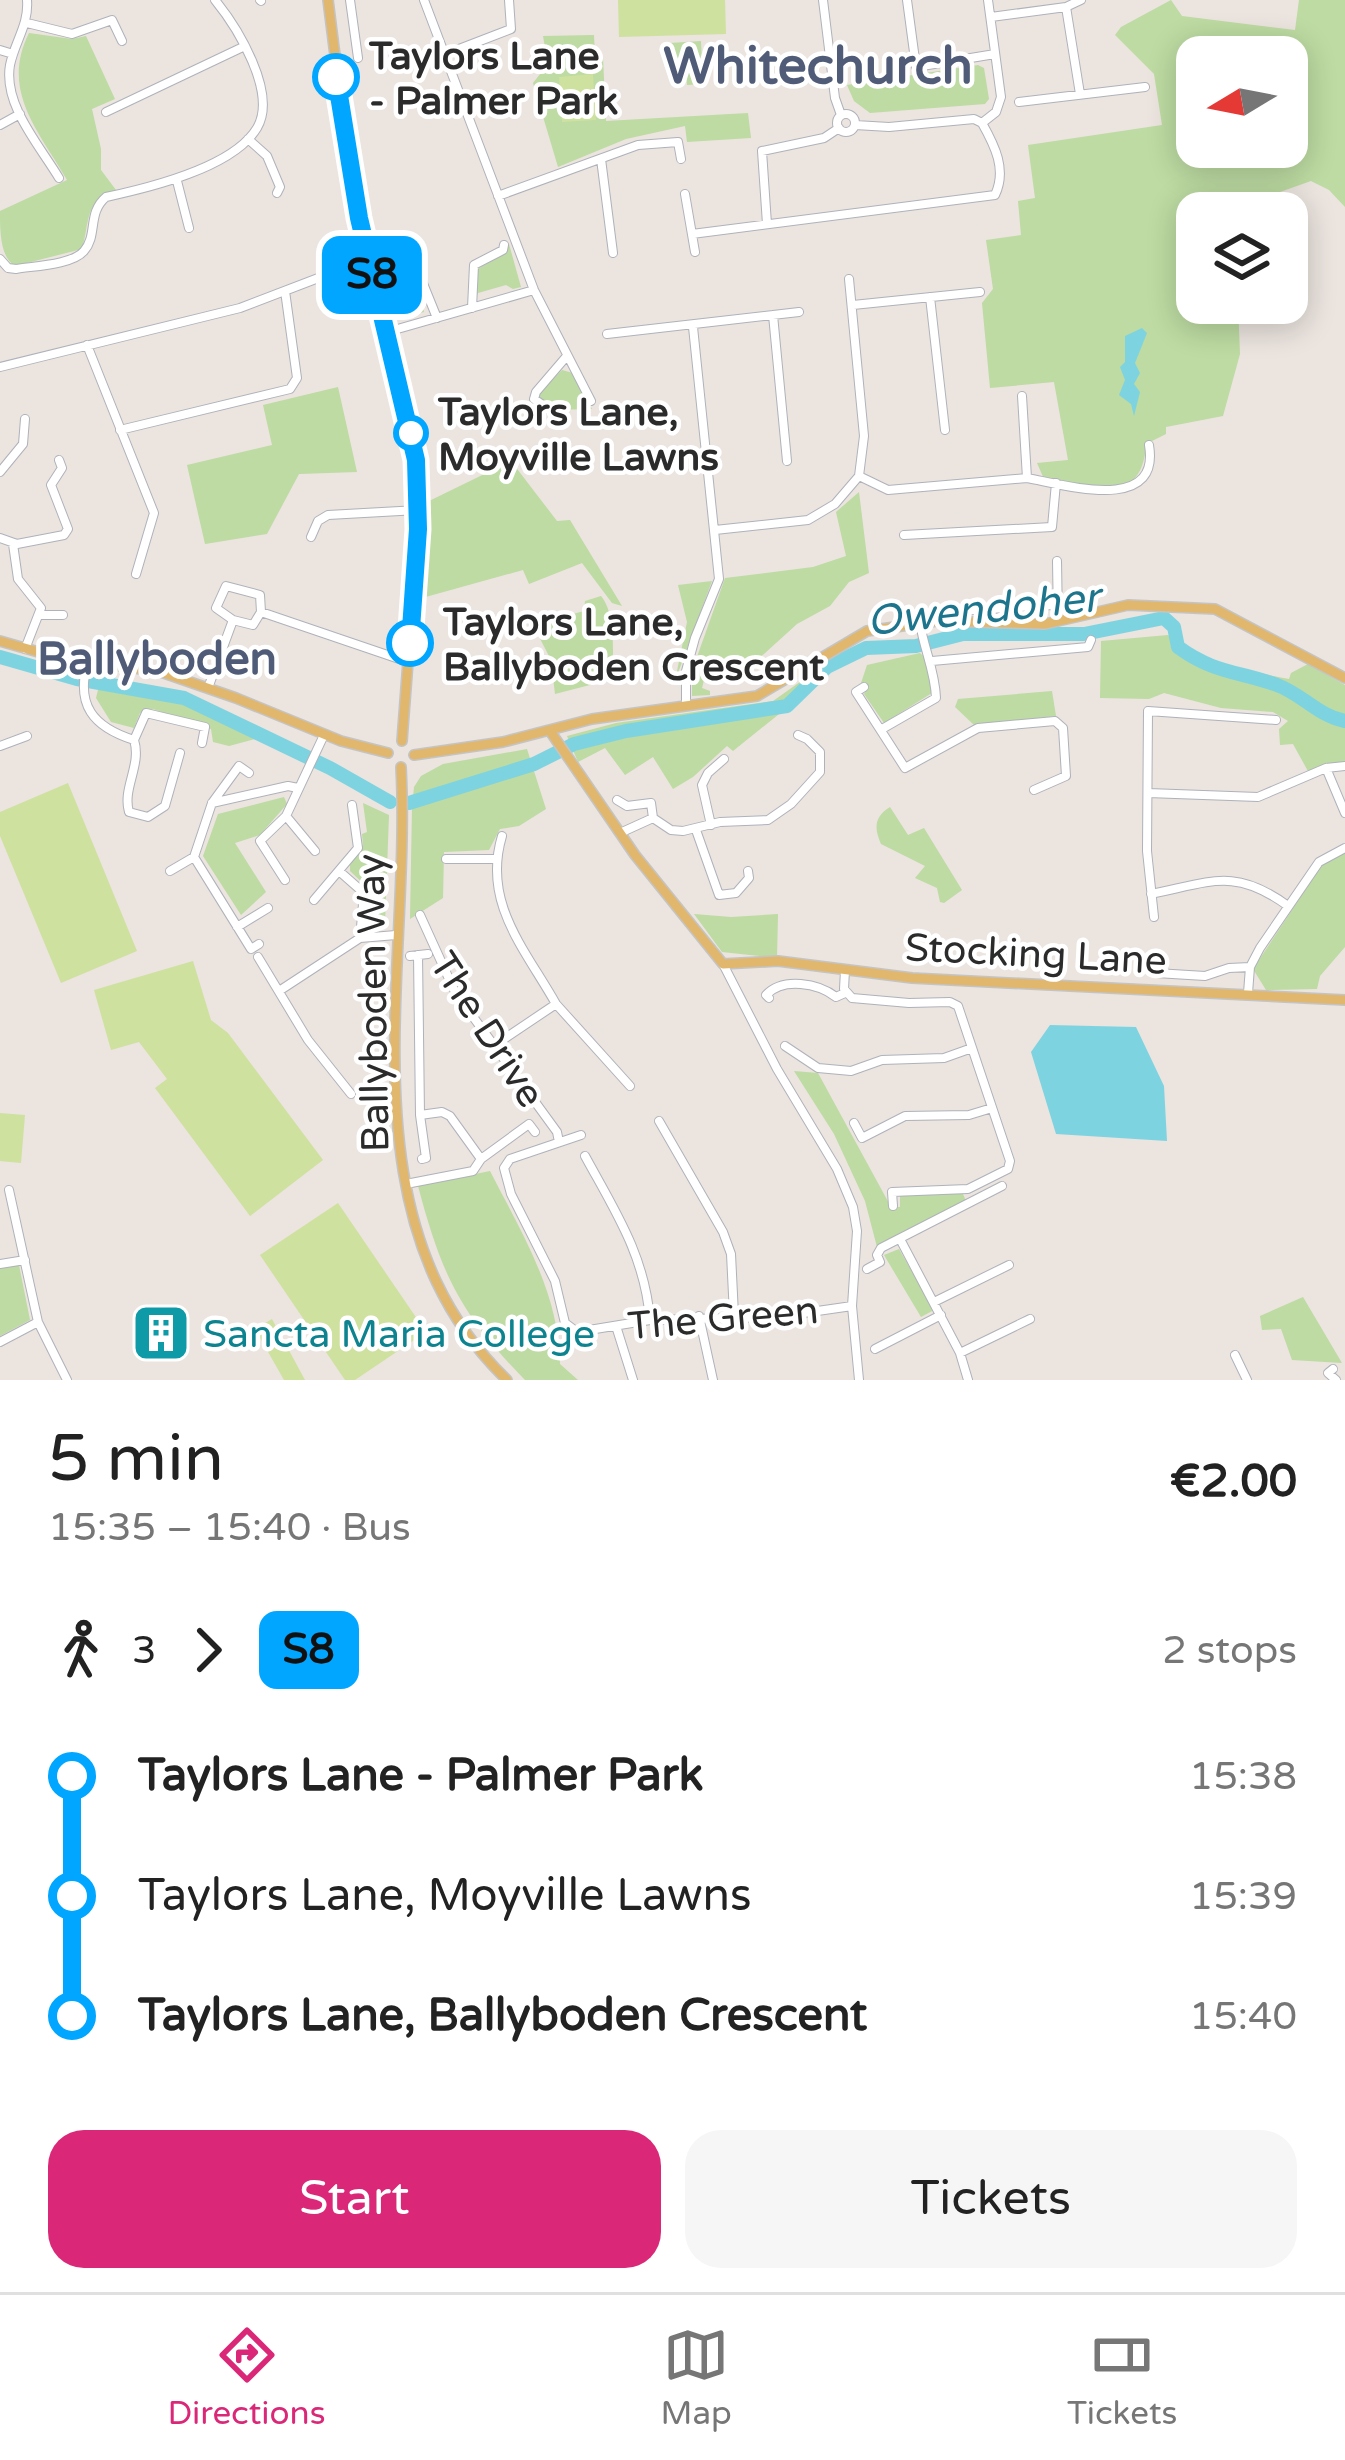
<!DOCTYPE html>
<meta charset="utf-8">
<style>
:root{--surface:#fff;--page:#f6f6f6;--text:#222;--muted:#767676;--line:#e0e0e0;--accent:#db2777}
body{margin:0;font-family:"Varela Round",sans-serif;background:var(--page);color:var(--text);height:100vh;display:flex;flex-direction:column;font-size:45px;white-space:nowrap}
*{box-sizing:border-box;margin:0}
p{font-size:39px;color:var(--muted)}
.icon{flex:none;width:66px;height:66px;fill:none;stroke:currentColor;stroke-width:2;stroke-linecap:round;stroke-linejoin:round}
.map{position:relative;height:1380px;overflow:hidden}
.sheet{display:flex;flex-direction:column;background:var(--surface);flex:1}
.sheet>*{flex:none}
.badge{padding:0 24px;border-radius:18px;font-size:42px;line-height:78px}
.needle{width:78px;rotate:260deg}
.fabs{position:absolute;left:1176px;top:36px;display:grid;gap:24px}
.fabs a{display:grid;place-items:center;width:132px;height:132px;border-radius:24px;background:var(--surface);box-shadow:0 6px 30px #0003;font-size:60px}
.map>.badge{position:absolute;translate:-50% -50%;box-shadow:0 0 0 6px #fff}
.legs{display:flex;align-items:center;gap:18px;height:132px;padding:0 48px;font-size:39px}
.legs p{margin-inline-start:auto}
.overview{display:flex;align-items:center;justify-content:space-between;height:204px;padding:0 48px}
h1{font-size:66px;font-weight:600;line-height:90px}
.action{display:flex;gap:24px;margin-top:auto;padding:24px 48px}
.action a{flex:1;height:138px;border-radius:36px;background:var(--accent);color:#fff;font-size:48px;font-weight:600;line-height:138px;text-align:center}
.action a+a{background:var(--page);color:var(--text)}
ul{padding:0 48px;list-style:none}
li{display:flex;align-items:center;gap:42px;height:120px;font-size:45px}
li i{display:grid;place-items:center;width:18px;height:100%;margin:0 15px;background:currentColor}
li i::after{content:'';width:30px;height:30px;margin:-15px;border:9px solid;border-radius:50%;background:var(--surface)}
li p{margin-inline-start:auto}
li:first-child i{background:linear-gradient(#0000 50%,currentColor 0)}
li:last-child i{background:linear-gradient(currentColor 50%,#0000 0)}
.menu{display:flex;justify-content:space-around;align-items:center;height:168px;border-top:3px solid var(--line);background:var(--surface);font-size:33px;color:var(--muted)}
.menu a{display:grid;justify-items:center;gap:6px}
.menu .selected{color:var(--accent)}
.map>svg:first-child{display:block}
.green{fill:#bddba2;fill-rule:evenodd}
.pitch{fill:#cee19f}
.water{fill:#7ed3e1}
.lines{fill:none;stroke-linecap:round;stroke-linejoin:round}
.river{stroke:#7ed3e1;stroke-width:14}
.minor-casing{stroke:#afb2ba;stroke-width:10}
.major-casing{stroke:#c4c4c4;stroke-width:12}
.minor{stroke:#fff;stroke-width:8}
.major{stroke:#e1b76e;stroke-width:9}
.line-1-casing{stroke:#fff;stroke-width:27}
.line-1{stroke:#00a6ff;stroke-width:18}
.stop-1-dot{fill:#fff;stroke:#00a6ff;stroke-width:6}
.labels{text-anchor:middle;stroke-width:9;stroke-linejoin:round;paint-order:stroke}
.stop-label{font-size:39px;font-weight:bold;fill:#2b2b2b;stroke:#fff;text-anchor:start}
.street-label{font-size:39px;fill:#2b2b2b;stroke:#fff}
.culture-label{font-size:39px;fill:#0d838f;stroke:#fff;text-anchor:start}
.water-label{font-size:42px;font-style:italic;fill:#1d758d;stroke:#fff}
.quarter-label{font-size:45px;font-weight:bold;fill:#505c77;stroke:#fff}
.district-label{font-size:51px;font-weight:bold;fill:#505c77;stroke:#fff}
</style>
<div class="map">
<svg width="1345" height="1380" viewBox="0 0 1345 1380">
<rect width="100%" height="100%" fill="#ebe4df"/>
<path class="green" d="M 1171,0 L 1182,16 L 1295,30 L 1299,0 L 1345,0 L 1345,207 L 1329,190 L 1311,181 L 1263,198 L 1269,213 L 1197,213 L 1197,303 L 1238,303 L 1240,354 L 1223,416 L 1166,427 L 1166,434 L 1146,444 C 1143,508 1088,488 1044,479 L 1037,463 L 1068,460 L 1054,382 L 990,388 L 982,303 L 993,289 L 986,240 L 1021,235 L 1018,201 L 1035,198 L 1028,145 L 1162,125 L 1154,74 L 1115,35 L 1121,27 ZM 1197,57 L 1287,57 L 1287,147 L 1197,147 Z
M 29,33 L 72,39 L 86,36 L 115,99 L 92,109 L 101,149 L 101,170 L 116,190 C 84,200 90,222 82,249 L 15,266 C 0,257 0,231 0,211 L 67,180 C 39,131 0,91 29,33 Z
M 594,35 L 595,57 L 603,58 L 606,121 L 748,113 L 751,138 L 687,142 L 685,126 L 626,139 L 558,167 L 533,83 L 548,64 L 543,36 Z
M 701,41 L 703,84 L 687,85 L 686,73 L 672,74 L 670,43 Z
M 978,65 L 984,68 L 989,99 L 985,104 L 870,113 L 854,101 L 847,85 Z
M 509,244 L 521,287 L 513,289 L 506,285 L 478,293 L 475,300 L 476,270 L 505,253 Z
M 387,269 L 397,298 L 420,290 L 424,312 L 393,320 L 380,271 Z
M 562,370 L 573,373 L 592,409 L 552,410 L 538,401 L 538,394 Z
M 338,387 L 357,472 L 299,474 L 267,534 L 205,544 L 187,465 L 272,445 L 263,405 Z
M 511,461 L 557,521 L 570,520 L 622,606 L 612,603 L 582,563 L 529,584 L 523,570 L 422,598 L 427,502 Z
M 859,492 L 869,573 L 849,582 L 830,606 L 797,624 L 745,671 L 709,660 L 702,688 L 710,691 L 710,695 L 692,696 L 692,671 L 725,578 L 813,567 L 846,556 L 836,512 Z
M 712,581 L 675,681 L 687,622 L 678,585 Z
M 601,596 C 617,616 612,654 613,679 L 555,694 L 551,660 L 533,625 L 584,611 L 585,601 Z
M 1168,635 C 1206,663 1244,670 1289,679 L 1291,673 L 1308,664 L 1345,685 L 1345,762 L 1327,764 L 1309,773 L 1293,744 L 1280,745 L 1279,729 L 1288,721 L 1273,712 L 1221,708 L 1164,693 L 1149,699 L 1100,698 L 1101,641 Z
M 920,653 L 927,659 L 932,693 L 884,723 L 864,694 L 867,689 L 861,683 L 867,665 Z
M 807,677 L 814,686 L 733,751 L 727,746 L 693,777 L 673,789 L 653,757 L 625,775 L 605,748 L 578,762 L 567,736 L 616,723 L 773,701 Z
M 100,682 L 170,695 L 255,739 L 229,746 L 213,742 L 211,729 L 153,709 L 140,713 L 134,728 L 111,722 L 96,698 Z
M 1052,691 L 1056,716 L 974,725 L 955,707 L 958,699 Z
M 527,749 L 546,809 L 519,826 L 500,829 L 489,850 L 444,852 L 443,898 L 410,919 L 412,807 L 414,787 L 421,776 L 443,764 Z
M 284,797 L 287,804 L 260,835 L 235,843 L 266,892 L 241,915 L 203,856 L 218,814 Z
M 363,803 L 389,815 L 385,923 L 367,927 L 368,888 L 350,871 L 350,865 L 363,845 L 362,834 L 367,832 Z
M 890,807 L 908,835 L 924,828 L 962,890 L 944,903 L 940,902 L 937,888 L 915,878 L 925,866 L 881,844 C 874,828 874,817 890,807 Z
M 1345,852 L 1345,947 L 1320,976 L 1317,989 L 1266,990 L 1253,969 L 1321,866 Z
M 694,914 L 731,917 L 778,914 L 777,958 L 722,952 Z
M 794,1071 L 818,1073 L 891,1207 L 900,1207 L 900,1193 L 963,1194 L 966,1201 L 877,1247 L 865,1201 L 834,1134 Z
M 490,1171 C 522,1234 559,1292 560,1364 L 578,1380 L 525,1380 C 460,1313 442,1276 418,1186 Z
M 899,1249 L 934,1310 L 921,1317 L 884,1255 Z
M 19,1265 L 30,1320 L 0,1336 L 0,1267 Z
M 1303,1297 L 1342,1363 L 1292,1360 L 1281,1329 L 1262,1330 L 1260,1316 Z"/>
<path class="pitch" d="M 618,0 L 725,0 L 726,34 L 619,37 Z
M 593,74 L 596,120 L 562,122 L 559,77 Z
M 68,783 L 137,951 L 61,983 L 0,836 L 0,812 Z
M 193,961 L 211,1020 L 228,1033 L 323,1160 L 250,1216 L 155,1088 L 167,1079 L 139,1042 L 111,1050 L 94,990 Z
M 0,1113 L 25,1115 L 21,1163 L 0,1161 Z
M 338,1203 L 426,1332 L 355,1380 L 345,1380 L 260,1255 Z
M 272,1319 L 305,1380 L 284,1380 L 255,1329 Z"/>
<path class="water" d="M 1142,328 L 1147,333 L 1135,363 L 1140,373 L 1134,384 L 1140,392 L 1134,416 L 1131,404 L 1119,395 L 1125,380 L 1120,367 L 1125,362 L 1125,336 Z
M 1050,1025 L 1136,1027 L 1164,1086 L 1167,1141 L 1056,1134 L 1031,1052 Z"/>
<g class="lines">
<path class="river" d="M 0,657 L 77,679 L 184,698 L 330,768 L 390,802
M 409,803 L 534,764 L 574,744 L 626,731 L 787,706 L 827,667 L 866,648 L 916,646 L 963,634 L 1084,634 L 1164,618 L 1174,627 L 1178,647 C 1215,674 1239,671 1277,685 C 1302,694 1318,716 1345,721"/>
<defs>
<path id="minor" d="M 27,0 C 29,25 15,41 10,65 C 3,105 40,146 59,178
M 260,0 L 261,1
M 350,0 L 358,58
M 424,0 L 534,290 L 591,401
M 823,0 L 835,98 L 841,115
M 907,0 L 916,67 L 995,54
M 1066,7 L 1080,94
M 991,17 L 1066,7 L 1081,0
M 27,23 L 72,34 L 112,20 L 122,41
M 0,50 L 13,54
M 446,54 L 511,29 L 509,0
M 1019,102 L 1145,87
M 106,112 L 245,46
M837 123a9 9 0 1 1 18 0a9 9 0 1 1-18 0Z
M 982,123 L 996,112 L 1001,97 L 988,0
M 0,125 L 20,114
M 855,125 L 889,127 L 974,119 L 982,123
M 248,139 L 267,156 L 280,187 L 277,193
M 601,159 L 613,253
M 177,181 L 189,228
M 685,194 L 695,252
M 498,196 L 638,145 L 678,142 L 681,159
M 767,224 L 762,151 L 824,138 L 839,128
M 692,234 L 995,195 C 1007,170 995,146 982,123
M 0,259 L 8,268 L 16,269 C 33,266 72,265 84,251 C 98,235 87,213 106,197 C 148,188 233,168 257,128 C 278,93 237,27 215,0
M 401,297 L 398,289 L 422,281 L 437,318
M 930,297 L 945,430
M 853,305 L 980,292
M 472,308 L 474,265 L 503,250 L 504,245
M 773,315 L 787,461
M 387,332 L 534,290
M 607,334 L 799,312
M 87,345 L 154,513 L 136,574
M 0,367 L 240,308 L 368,259
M 559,416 L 534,399 L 536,392 L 566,357
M 120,430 L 290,389 L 297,378 L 285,291
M 0,472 L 23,444 L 25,419
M 859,476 L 888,490 L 1027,478 L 1022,396
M 1027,478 C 1062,484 1161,515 1149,445
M 715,530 L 808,520 L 835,504 L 859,476 L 864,436 L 849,279
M 904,535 L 1052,527 L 1056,483
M 311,537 L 318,521 L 328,515 L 418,510
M 0,538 L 17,544 L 64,535 L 68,529 L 51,485 L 62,468 L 59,460
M 13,544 L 18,579 L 41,608 L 25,649
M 1057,561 L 1058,621
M 959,611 L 1053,605
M 40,615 L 63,615
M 233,620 L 216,608 L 226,586 L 260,595 L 261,612
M 88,661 C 75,705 93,727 134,740
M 932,661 L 1088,647 L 1091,640
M 864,687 L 856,692 L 905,768 L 978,728 L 1055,721 L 1063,728 L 1066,776 L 1034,790
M 208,688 L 233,620 L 253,625 L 261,612 L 408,662
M 686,704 L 686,671 L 695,638 L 719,579 L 693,327
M 882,729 L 936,698 C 935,670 924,650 920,623
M 0,746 L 27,736
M 180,753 L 165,806 L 148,817 L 129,812 C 122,788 142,765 134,740 L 146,713 L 205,727 L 202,743
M 1326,768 L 1345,813
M 249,773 L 239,766 L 212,803 L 194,857 L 251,949 L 259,944
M 1148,793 L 1258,797 L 1326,768 L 1345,766
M 617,800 L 627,806 L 651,803 L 653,818
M 212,803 L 288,786 L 298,788
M 286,816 L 315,851
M 711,825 L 702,785 L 708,773 L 724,759
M 696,830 L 719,895 L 736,893 L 749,878 L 748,871
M 620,833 L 653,818 L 671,830 L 683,831 L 720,822 L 768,820 L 791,804 L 820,772 L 820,752 L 807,739 L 798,735
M 446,859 L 495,859
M 170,871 L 194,857
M 339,871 L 364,893 L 360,938
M 285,880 L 260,841 L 286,816 L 324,735
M 1151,894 C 1211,882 1235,867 1288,906
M 314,900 L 358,848 L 352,805
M 420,915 L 455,992 L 557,1132 L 559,1142
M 1154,917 L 1147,851 L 1148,711 L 1276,720
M 237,927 L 268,908
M 418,955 L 420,1115 L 442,1112 L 450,1116 L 481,1159
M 410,956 L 428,954
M 258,957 L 308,1040 L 351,1094
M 723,964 L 777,1069 L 837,1169 L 853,1207 L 857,1231 L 852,1306 L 859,1380
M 845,970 L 844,989 L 852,998 L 909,1003 L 950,1002 L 958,1006 L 1010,1161 L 1008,1169 L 968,1189 L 892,1192 L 893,1206
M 1156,973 L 1205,976 L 1229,968 L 1250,967
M 279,991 L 360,938 L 396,935
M 1248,993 L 1250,967 L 1260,948 L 1319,862 L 1345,848
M 769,998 L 766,995 C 783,977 818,983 836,997 L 845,993
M 556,1004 L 630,1086
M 785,1046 L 818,1068 L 851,1071 L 882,1060 L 944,1058 L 972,1048
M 492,1047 L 556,1004 C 525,949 482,903 502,836
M 420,1115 L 426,1158 L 422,1159
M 659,1121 L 723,1232 L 731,1254 L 734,1315
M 854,1123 L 862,1138 L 905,1116 L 969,1115 L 992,1108
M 581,1135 L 510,1159 L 504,1168 L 511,1194 L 555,1281 L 565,1323 L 577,1332 L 650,1320 L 776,1317 L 852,1306
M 585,1156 C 615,1211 645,1256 650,1320
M 406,1184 L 473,1171 L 481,1159 L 529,1124 L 535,1132
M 9,1190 L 38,1322 L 67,1380
M 900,1239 L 960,1353 L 968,1380
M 0,1264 L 25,1260
M 867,1269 L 880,1262 L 877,1255 L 881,1248 L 1002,1186
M 934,1302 L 1009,1265
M 699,1316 L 713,1380
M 616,1326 L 633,1380
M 0,1342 L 38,1322
M 875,1349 L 941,1315
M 960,1353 L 1030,1319
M 1235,1355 L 1247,1380
M 1333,1369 L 1328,1373 L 1336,1380"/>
<path id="major" d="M 328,0 L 350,174 L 416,460 L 418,529 L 402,741
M 0,641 L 49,655 L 161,672 L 236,698 L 341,741 L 388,753
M 550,731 L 635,855 L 723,964 L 778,961 L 912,978 L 1345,1000
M 414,755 L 503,742 L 592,719 L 757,696 L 867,631 L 937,621 L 1045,624 L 1128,605 L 1215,609 L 1345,678
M 401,767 C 412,972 340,1219 507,1380"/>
</defs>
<use href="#minor" class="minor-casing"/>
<use href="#major" class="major-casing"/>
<use href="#minor" class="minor"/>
<use href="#major" class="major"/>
</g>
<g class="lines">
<defs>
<path id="line-1" d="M 336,77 L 359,218 L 416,460 L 418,529 L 410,643"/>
</defs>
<use href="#line-1" class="line-1-casing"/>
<use href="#line-1" class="line-1"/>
</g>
<defs>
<symbol id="building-square" viewBox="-11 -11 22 22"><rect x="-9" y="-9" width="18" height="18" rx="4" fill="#0f9aa8" stroke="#fff"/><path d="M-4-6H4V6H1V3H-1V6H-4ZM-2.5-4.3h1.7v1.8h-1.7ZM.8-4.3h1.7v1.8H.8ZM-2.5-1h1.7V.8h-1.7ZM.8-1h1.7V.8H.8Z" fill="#fff"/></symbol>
</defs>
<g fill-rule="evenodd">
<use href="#building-square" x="128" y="1300" width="66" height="66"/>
</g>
<g class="stop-1-dot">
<circle cx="336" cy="77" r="21"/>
<circle cx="411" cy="433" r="15"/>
<circle cx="410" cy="643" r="21"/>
</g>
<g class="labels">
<g class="stop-label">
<text x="369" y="69">Taylors Lane<tspan x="369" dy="45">- Palmer Park</tspan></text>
<text x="438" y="425">Taylors Lane,<tspan x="438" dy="45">Moyville Lawns</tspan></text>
<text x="443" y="635">Taylors Lane,<tspan x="443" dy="45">Ballyboden Crescent</tspan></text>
</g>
<g class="street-label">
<text transform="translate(1036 953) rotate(3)" y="14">Stocking Lane</text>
<text transform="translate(372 1003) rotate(-91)" y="14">Ballyboden Way</text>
<text transform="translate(488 1029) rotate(57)" y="14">The Drive</text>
<text transform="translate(723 1317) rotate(-5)" y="14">The Green</text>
</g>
<g class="culture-label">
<text x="203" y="1347">Sancta Maria College</text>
</g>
<g class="water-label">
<text transform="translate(983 608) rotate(-6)" y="15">Owendoher</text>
</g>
<g class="quarter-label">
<text x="157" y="674">Ballyboden</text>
</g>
<g class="district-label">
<text x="818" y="83">Whitechurch</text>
</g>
</g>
</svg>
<div class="fabs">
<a><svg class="needle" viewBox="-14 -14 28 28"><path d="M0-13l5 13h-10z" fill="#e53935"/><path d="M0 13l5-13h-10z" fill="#767676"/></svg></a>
<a><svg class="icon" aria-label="layers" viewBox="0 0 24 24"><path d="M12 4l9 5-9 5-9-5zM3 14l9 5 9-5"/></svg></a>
</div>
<b class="badge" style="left:372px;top:275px;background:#00a6ff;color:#111">S8</b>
</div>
<section class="sheet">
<div class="overview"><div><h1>5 min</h1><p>15:35 – 15:40 · Bus</p></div><b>€2.00</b></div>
<div class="legs"><svg class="icon" aria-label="walk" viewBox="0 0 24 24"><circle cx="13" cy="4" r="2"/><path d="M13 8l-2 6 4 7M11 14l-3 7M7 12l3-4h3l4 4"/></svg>3<svg class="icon" aria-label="forward" viewBox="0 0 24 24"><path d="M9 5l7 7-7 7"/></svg><b class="badge" style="background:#00a6ff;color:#111">S8</b><p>2 stops</p></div>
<ul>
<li><i style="color:#00a6ff"></i><b>Taylors Lane - Palmer Park</b><p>15:38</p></li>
<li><i style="color:#00a6ff"></i><span>Taylors Lane, Moyville Lawns</span><p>15:39</p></li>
<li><i style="color:#00a6ff"></i><b>Taylors Lane, Ballyboden Crescent</b><p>15:40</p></li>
</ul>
<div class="action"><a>Start</a><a>Tickets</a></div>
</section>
<nav class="menu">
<a class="selected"><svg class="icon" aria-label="directions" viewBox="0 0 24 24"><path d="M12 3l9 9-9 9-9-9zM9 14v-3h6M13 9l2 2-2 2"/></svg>Directions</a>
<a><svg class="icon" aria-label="map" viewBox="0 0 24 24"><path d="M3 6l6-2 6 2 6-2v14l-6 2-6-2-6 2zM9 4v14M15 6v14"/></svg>Map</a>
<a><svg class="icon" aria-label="tickets" viewBox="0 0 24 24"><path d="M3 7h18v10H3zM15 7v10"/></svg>Tickets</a>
</nav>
